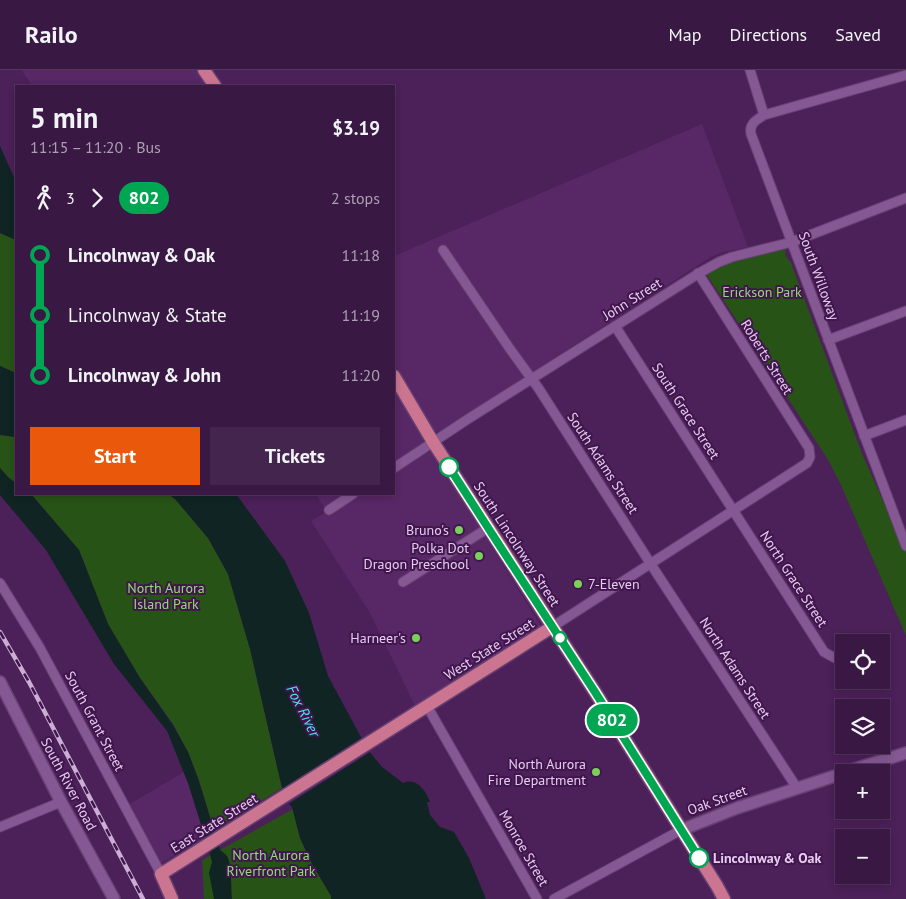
<!DOCTYPE html>
<meta charset="utf-8">
<style>
:root{--surface:#391843;--page:#44254e;--text:#f1f3f6;--muted:#aba0b2;--line:#53375c;--accent:#ea580c}
body{margin:0;font-family:"PT Sans",sans-serif;background:var(--page);color:var(--text);height:100vh;display:flex;flex-direction:column;font-size:19px;white-space:nowrap}
*{box-sizing:border-box;margin:0}
p{font-size:16px;color:var(--muted)}
.icon{flex:none;width:28px;height:28px;fill:none;stroke:currentColor;stroke-width:2;stroke-linecap:round;stroke-linejoin:round}
.map{position:relative;flex:1;overflow:hidden}
.details{position:absolute;left:15px;top:15px;width:380px;height:410px;display:flex;flex-direction:column;background:var(--surface);border-radius:0px;box-shadow:0 2px 8px #0003,0 0 0 1px var(--line)}
.details>*{flex:none}
.badge{padding:0 10px;border-radius:16px;font-size:18px;line-height:32px}
.buttons{position:absolute;left:835px;top:564px;display:grid;gap:10px}
.buttons a{display:grid;place-items:center;width:55px;height:55px;border-radius:0px;background:var(--surface);box-shadow:0 2px 8px #0003,0 0 0 1px var(--line);font-size:25px}
.map>.badge{position:absolute;translate:-50% -50%;box-shadow:0 0 0 2px #fff}
.legs{display:flex;align-items:center;gap:8px;height:55px;padding:0 15px;font-size:16px}
.legs p{margin-inline-start:auto}
.headline{display:flex;align-items:center;justify-content:space-between;height:85px;padding:0 15px}
h1{font-size:28px;font-weight:600;line-height:38px}
.button{display:flex;gap:10px;margin-top:auto;padding:10px 15px}
.button a{flex:1;height:58px;border-radius:0px;background:var(--accent);color:#fff;font-size:20px;font-weight:600;line-height:58px;text-align:center}
.button a+a{background:var(--page);color:var(--text)}
ul{padding:0 15px;list-style:none}
li{display:flex;align-items:center;gap:18px;height:60px;font-size:19px}
li i{display:grid;place-items:center;width:8px;height:100%;margin:0 6px;background:currentColor}
li i::after{content:'';width:12px;height:12px;margin:-6px;border:4px solid;border-radius:50%;background:var(--surface)}
li p{margin-inline-start:auto}
li:first-child i{background:linear-gradient(#0000 50%,currentColor 0)}
li:last-child i{background:linear-gradient(currentColor 50%,#0000 0)}
header{display:flex;align-items:center;gap:30px;box-sizing:border-box;height:70px;padding:0 25px;background:var(--surface);border-bottom:1px solid var(--line)}
header strong{font-size:24px}
nav{display:flex;gap:28px;margin-inline-start:auto;font-size:18px}
.map>svg:first-child{display:block}
.built{fill:#582766}
.green{fill:#285316}
.water{fill:#102424}
.pier{fill:#4c2059}
.lines{fill:none;stroke-linecap:round;stroke-linejoin:round}
.street-casing{stroke:#674072;stroke-width:11}
.secondary-casing{stroke:#674072;stroke-width:14}
.primary-casing{stroke:#674072;stroke-width:15}
.street{stroke:#855793;stroke-width:9}
.secondary{stroke:#855793;stroke-width:11}
.primary{stroke:#cb7590;stroke-width:12}
.rail-casing{stroke:#caaed3;stroke-width:4.5}
.rail{stroke:#41154e;stroke-width:2.5;stroke-dasharray:8;stroke-linecap:butt}
.line-1-casing{stroke:#fff;stroke-width:11}
.line-1{stroke:#00a651;stroke-width:8}
.stop-1-dot{fill:#fff;stroke:#00a651;stroke-width:2.5}
.poi-dot{fill:#79d157;stroke:#41154e;stroke-width:2}
.labels{text-anchor:middle;stroke-width:4;stroke-linejoin:round;paint-order:stroke}
.street-label{font-size:14px;fill:#e6cdee;stroke:#41154e}
.park-label{font-size:14px;fill:#91dd76;stroke:#41154e}
.poi-label{font-size:14px;fill:#e6cdee;stroke:#41154e;text-anchor:end}
.stop-label{font-size:14px;font-weight:bold;fill:#e6cdee;stroke:#41154e;text-anchor:start}
.water-label{font-size:15px;font-style:italic;fill:#4ae3e8;stroke:#41154e}
</style>
<header>
<strong>Railo</strong>
<nav><a>Map</a><a>Directions</a><a>Saved</a></nav>
</header>
<div class="map">
<svg width="906" height="829" viewBox="0 0 906 829">
<rect width="100%" height="100%" fill="#4c2059"/>
<path class="built" d="M 21,0 L 197,0 L 208,16 L 33,16 Z
M 702,54 L 748,177 L 720,183 L 711,187 L 442,360 L 438,362 L 435,361 L 429,353 L 394,293 L 394,186 Z
M 394,318 L 423,368 L 423,372 L 421,375 L 394,392 Z
M 431,381 L 434,384 L 541,556 L 417,640 L 370,543 L 311,451 L 357,424 L 394,424 L 394,402 L 428,382 Z
M 316,424 L 344,424 L 324,437 Z
M 184,702 L 188,713 L 205,767 L 158,795 L 128,735 Z"/>
<path class="green" d="M 0,163 L 16,170 L 16,303 L 0,296 Z
M 786,179 L 785,185 L 791,193 L 862,384 L 906,482 L 906,566 L 841,415 L 827,388 L 705,202 L 733,189 Z
M 0,365 L 16,367 L 16,413 L 9,409 L 0,398 Z
M 31,424 L 168,424 L 175,429 L 208,468 L 228,504 L 250,579 L 282,718 L 214,760 L 199,711 L 188,682 L 173,654 L 140,608 L 108,554 L 79,480 Z
M 293,739 C 296,749 297,760 301,770 C 309,790 321,808 331,826 L 331,829 L 204,829 L 202,790 Z"/>
<path class="water" d="M 0,76 L 16,112 L 16,170 L 0,163 Z
M 0,296 L 16,303 L 16,367 L 0,365 Z
M 0,398 L 9,408 L 16,413 L 16,424 L 31,424 L 79,480 L 108,554 L 140,608 L 173,655 L 188,682 L 199,711 L 220,780 C 223,782 225,784 227,786 C 232,795 231,818 232,829 L 214,829 L 209,803 L 212,792 L 205,767 L 188,713 L 167,661 L 114,594 L 46,480 L 0,425 Z
M 168,424 L 236,424 L 285,491 L 309,543 L 328,606 L 368,680 L 382,697 L 403,713 C 406,712 409,711 412,712 C 421,713 427,724 430,732 L 427,732 L 430,745 L 440,757 L 454,762 L 469,788 L 486,829 L 331,829 L 331,826 L 312,794 L 300,768 L 292,737 L 289,734 L 282,718 L 250,579 L 228,504 L 208,468 L 175,429 Z"/>
<path class="pier" d="M 363,667 L 372,681 L 287,735 L 280,720 Z"/>
<g class="lines">
<defs>
<path id="street" d="M 750,0 L 764,45
M 906,5 L 764,45 C 756,50 749,54 751,64 L 906,476
M 443,180 L 510,279 L 539,319 L 654,499 L 797,718
M 615,256 L 824,582 L 835,588
M 828,270 L 906,241
M 864,366 L 906,350
M 394,398 L 468,349 L 701,202 L 719,192 L 732,187 L 792,172 L 906,128
M 329,440 L 353,424
M 403,512 L 488,458
M 0,513 L 40,578 L 161,804
M 552,557 L 807,393 L 810,387 L 809,378 L 698,203
M 427,636 L 537,829
M 0,757 L 61,732
M 554,829 L 681,760"/>
<path id="secondary" d="M 0,612 L 61,732 L 114,829
M 845,702 L 906,683
M 681,760 L 737,738 L 844,703"/>
<path id="primary" d="M 204,0 L 215,16
M 394,306 L 433,372 L 595,622 L 717,816 L 724,829
M 172,829 L 161,804 L 552,557"/>
</defs>
<use href="#street" class="street-casing"/>
<use href="#secondary" class="secondary-casing"/>
<use href="#primary" class="primary-casing"/>
<use href="#street" class="street"/>
<use href="#secondary" class="secondary"/>
<use href="#primary" class="primary"/>
<defs>
<path id="rail" d="M 0,562 L 29,612 L 143,829"/>
</defs>
<use href="#rail" class="rail-casing"/>
<use href="#rail" class="rail"/>
</g>
<g class="lines">
<defs>
<path id="line-1" d="M 449,397 L 494,467 L 595,622 L 699,788"/>
</defs>
<use href="#line-1" class="line-1-casing"/>
<use href="#line-1" class="line-1"/>
</g>
<g class="stop-1-dot">
<circle cx="449" cy="397" r="9"/>
<circle cx="560" cy="568" r="6"/>
<circle cx="699" cy="788" r="9"/>
</g>
<g class="poi-dot">
<circle cx="459" cy="460" r="5"/>
<circle cx="479" cy="486" r="5"/>
<circle cx="578" cy="514" r="5"/>
<circle cx="416" cy="568" r="5"/>
<circle cx="596" cy="702" r="5"/>
</g>
<g class="labels">
<g class="street-label">
<text transform="translate(819 206) rotate(70)" y="5">South Willoway</text>
<text transform="translate(632 229) rotate(-32)" y="5">John Street</text>
<text transform="translate(767 287) rotate(58)" y="5">Roberts Street</text>
<text transform="translate(686 341) rotate(57)" y="5">South Grace Street</text>
<text transform="translate(603 393) rotate(57)" y="5">South Adams Street</text>
<text transform="translate(517 474) rotate(57)" y="5">South Lincolnway Street</text>
<text transform="translate(794 509) rotate(57)" y="5">North Grace Street</text>
<text transform="translate(489 579) rotate(-32)" y="5">West State Street</text>
<text transform="translate(735 598) rotate(57)" y="5">North Adams Street</text>
<text transform="translate(95 651) rotate(62)" y="5">South Grant Street</text>
<text transform="translate(69 714) rotate(62)" y="5">South River Road</text>
<text transform="translate(717 730) rotate(-20)" y="5">Oak Street</text>
<text transform="translate(214 753) rotate(-32)" y="5">East State Street</text>
<text transform="translate(524 778) rotate(60)" y="5">Monroe Street</text>
</g>
<g class="park-label">
<text x="762" y="227">Erickson Park</text>
<text x="166" y="523">North Aurora<tspan x="166" dy="16">Island Park</tspan></text>
<text x="271" y="790">North Aurora<tspan x="271" dy="16">Riverfront Park</tspan></text>
</g>
<g class="poi-label">
<text x="449" y="465">Bruno's</text>
<text x="469" y="483">Polka Dot<tspan x="469" dy="16">Dragon Preschool</tspan></text>
<text x="588" y="519" text-anchor="start">7-Eleven</text>
<text x="406" y="573">Harneer's</text>
<text x="586" y="699">North Aurora<tspan x="586" dy="16">Fire Department</tspan></text>
</g>
<g class="stop-label">
<text x="713" y="793">Lincolnway &amp; Oak</text>
</g>
<g class="water-label">
<text transform="translate(303 641) rotate(63)" y="5">Fox River</text>
</g>
</g>
</svg>
<div class="buttons">
<a><svg class="icon" aria-label="locate" viewBox="0 0 24 24"><circle cx="12" cy="12" r="6"/><path d="M12 2v4M12 18v4M2 12h4M18 12h4"/></svg></a>
<a><svg class="icon" aria-label="layers" viewBox="0 0 24 24"><path d="M12 4l9 5-9 5-9-5zM3 14l9 5 9-5"/></svg></a>
<a>+</a>
<a>−</a>
</div>
<b class="badge" style="left:612px;top:650px;background:#00a651;color:#fff">802</b>
<section class="details">
<div class="headline"><div><h1>5 min</h1><p>11:15 – 11:20 · Bus</p></div><b>$3.19</b></div>
<div class="legs"><svg class="icon" aria-label="walk" viewBox="0 0 24 24"><circle cx="13" cy="4" r="2"/><path d="M13 8l-2 6 4 7M11 14l-3 7M7 12l3-4h3l4 4"/></svg>3<svg class="icon" aria-label="forward" viewBox="0 0 24 24"><path d="M9 5l7 7-7 7"/></svg><b class="badge" style="background:#00a651;color:#fff">802</b><p>2 stops</p></div>
<ul>
<li><i style="color:#00a651"></i><b>Lincolnway &amp; Oak</b><p>11:18</p></li>
<li><i style="color:#00a651"></i><span>Lincolnway &amp; State</span><p>11:19</p></li>
<li><i style="color:#00a651"></i><b>Lincolnway &amp; John</b><p>11:20</p></li>
</ul>
<div class="button"><a>Start</a><a>Tickets</a></div>
</section>
</div>
